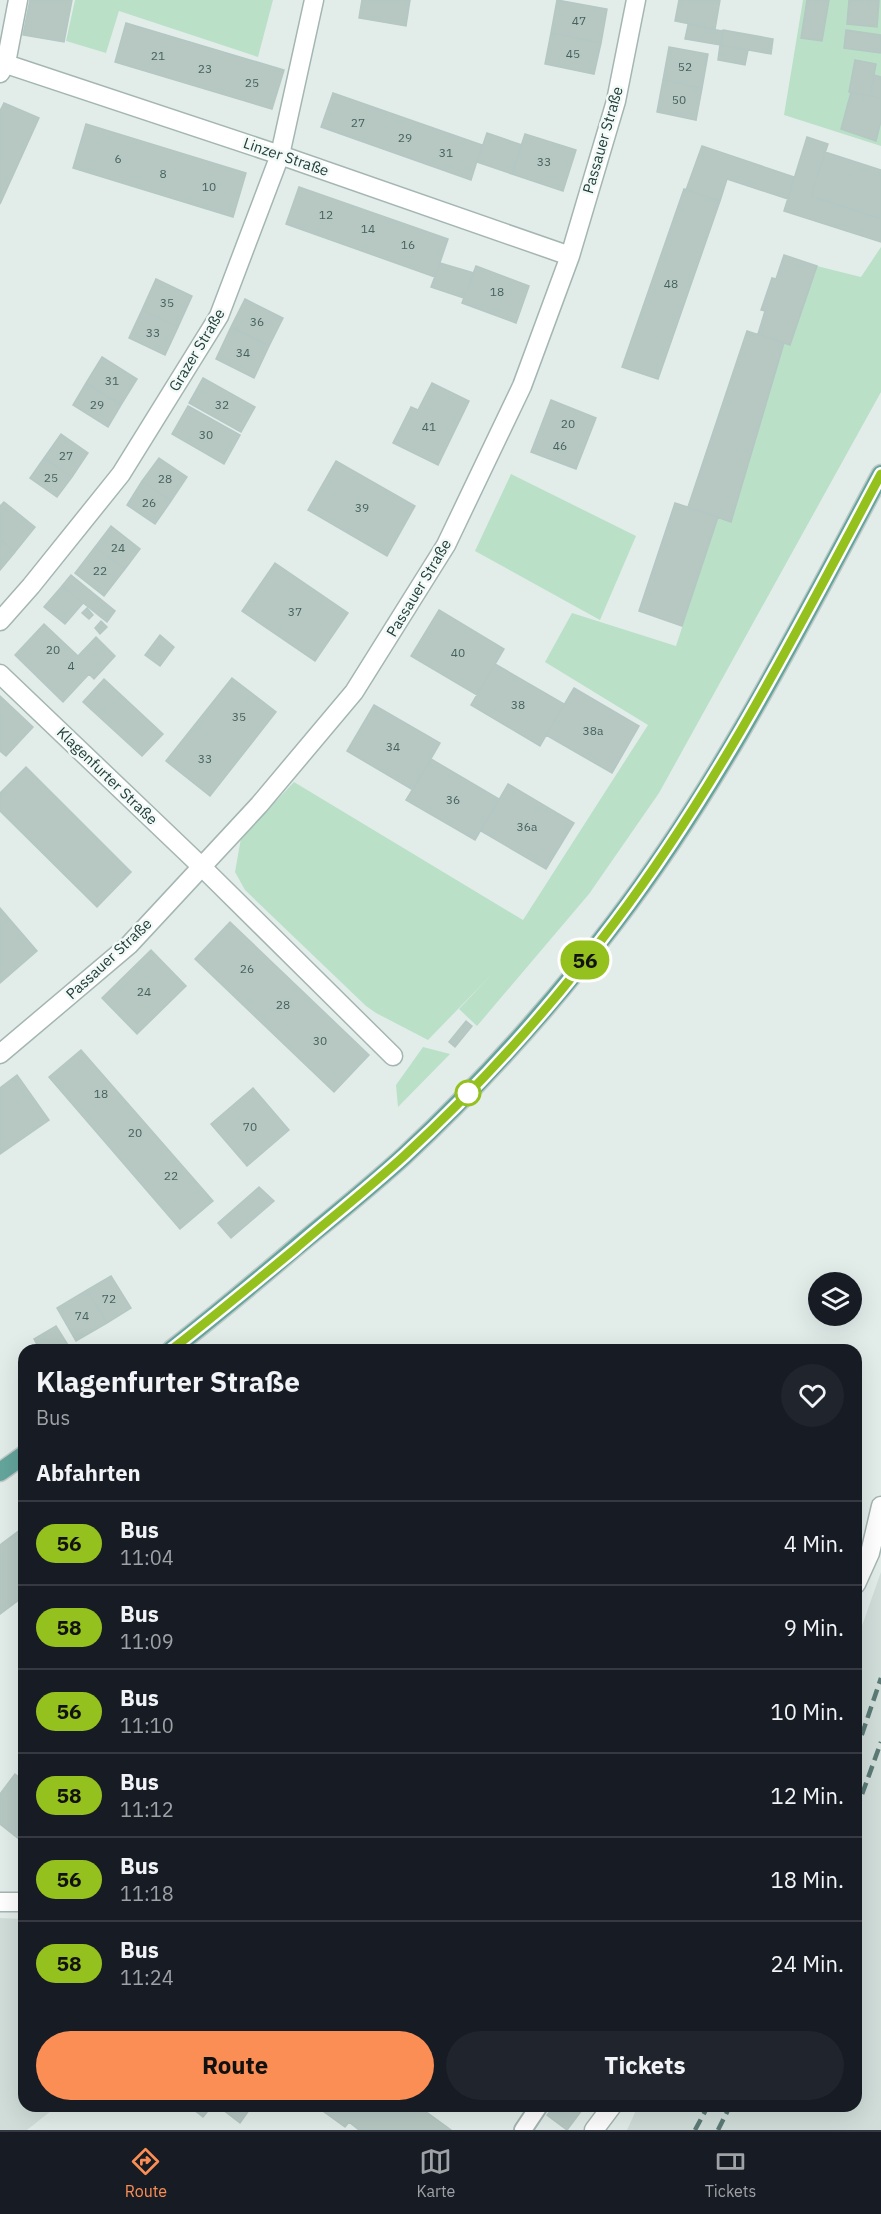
<!DOCTYPE html>
<html lang="de">
<meta charset="utf-8">
<style>
:root{--surface:#171b24;--page:#20242c;--text:#f1f3f6;--muted:#9ea1a6;--line:#363941;--accent:#fa8e54}
body{margin:0;font-family:"IBM Plex Sans",sans-serif;background:var(--page);color:var(--text);height:100vh;display:flex;flex-direction:column;font-size:22px;white-space:nowrap}
*{box-sizing:border-box;margin:0}
p{font-size:20px;color:var(--muted)}
.icon{flex:none;width:33px;height:33px;fill:none;stroke:currentColor;stroke-width:2;stroke-linecap:round;stroke-linejoin:round}
.map{position:relative;flex:1;overflow:hidden}
.details{position:absolute;left:18px;top:1344px;width:844px;height:768px;display:flex;flex-direction:column;background:var(--surface);border-radius:18px;box-shadow:0 6px 24px #0002}
.details>*{flex:none}
.badge{padding:0 12px;border-radius:20px;font-size:21px;line-height:39px}
.buttons{position:absolute;left:808px;top:1272px;display:grid;gap:12px}
.buttons a{display:grid;place-items:center;width:54px;height:54px;border-radius:50%;background:var(--surface);box-shadow:0 6px 24px #0002;font-size:30px}
.map>.badge{position:absolute;translate:-50% -50%;box-shadow:0 0 0 3px #fff}
h2{padding:0 18px;font-size:22px;line-height:54px}
.round{display:grid;place-items:center;flex:none;width:63px;height:63px;border-radius:32px;background:var(--page)}
.summary{display:flex;align-items:center;justify-content:space-between;height:102px;padding:0 18px}
h1{font-size:28px;font-weight:700;line-height:45px}
.button{display:flex;gap:12px;margin-top:auto;padding:12px 18px}
.button a{flex:1;height:69px;border-radius:36px;background:var(--accent);color:#111;font-size:24px;font-weight:700;line-height:69px;text-align:center}
.button a+a{background:var(--page);color:var(--text)}
ul{padding:0;list-style:none}
li{display:flex;align-items:center;gap:18px;height:84px;padding:0 18px;border-top:2px solid var(--line)}
li div{flex:1}
li b{display:block;font-size:22px}
li em{font-style:normal}
li .badge{min-width:66px;font-weight:700;text-align:center}
.menu{display:flex;justify-content:space-around;align-items:center;height:84px;border-top:2px solid var(--line);background:var(--surface);font-size:16px;color:var(--muted)}
.menu a{display:grid;justify-items:center;gap:3px}
.menu .current{color:var(--accent)}
.map>svg:first-child{display:block}
.built{fill:#d0ddd9}
.green{fill:#bae0c8}
.building{fill:#b7c8c3;stroke:#b4c7c2;stroke-width:1.5}
.lines{fill:none;stroke-linecap:round;stroke-linejoin:round}
.lane-casing{stroke:#a4b6b2;stroke-width:20}
.street-casing{stroke:#a4b6b2;stroke-width:21}
.primary-casing{stroke:#c1cac8;stroke-width:21}
.lane{stroke:#fff;stroke-width:16}
.street{stroke:#fff;stroke-width:18}
.primary{stroke:#64a59c;stroke-width:18}
.rail{stroke:#5c7b76;stroke-width:4.5;stroke-dasharray:12 6;stroke-linecap:butt}
.line-casing{stroke:#fff;stroke-width:14}
.line{stroke:#94c11e;stroke-width:9}
.stop-dot{fill:#fff;stroke:#94c11e;stroke-width:3}
.labels{text-anchor:middle;stroke-width:5;stroke-linejoin:round;paint-order:stroke}
.number-label{font-size:12px;fill:#46625d}
.street-label{font-size:15px;fill:#21403b;stroke:#f3f9f7}
</style>
<div class="map">
<svg width="881" height="2130" viewBox="0 0 881 2130">
<rect width="100%" height="100%" fill="#e2edea"/>
<path class="built" d="M 881,1572 L 881,2130 L 627,2130 L 638,2106 L 856,2106 L 857,1640 Z
M 0,1918 L 24,1919 L 24,2106 L 57,2106 L 27,2130 L 0,2130 Z"/>
<path class="green" d="M 75,0 L 273,0 L 258,57 L 119,11 L 106,53 L 66,41 Z
M 803,0 L 881,0 L 881,146 L 784,115 Z
M 881,247 L 881,392 L 659,793 L 589,894 L 477,1026 L 459,1009 L 492,974 L 428,1040 L 376,1013 L 366,1006 L 245,890 L 235,872 L 241,838 L 294,782 L 523,920 L 648,725 L 545,662 L 572,613 L 676,646 L 718,517 L 731,521 L 784,343 L 790,344 L 817,266 L 861,277 Z
M 511,474 L 636,536 L 600,620 L 475,551 Z
M 423,1047 L 450,1054 L 398,1107 L 396,1085 Z"/>
<path class="building" d="M 30,0 L 72,0 L 64,42 L 23,35 Z
M 362,0 L 410,0 L 406,26 L 359,18 Z
M 557,0 L 607,9 L 601,43 L 551,33 Z
M 679,0 L 720,0 L 715,29 L 675,21 Z
M 807,0 L 829,0 L 822,41 L 801,38 Z
M 849,0 L 879,0 L 877,27 L 847,24 Z
M 126,23 L 284,70 L 272,109 L 115,62 Z
M 688,25 L 723,31 L 720,45 L 685,39 Z
M 723,30 L 773,39 L 771,54 L 720,45 Z
M 846,30 L 881,35 L 881,53 L 844,48 Z
M 551,33 L 601,43 L 594,74 L 545,64 Z
M 720,45 L 748,50 L 745,65 L 718,60 Z
M 669,47 L 708,54 L 702,88 L 663,80 Z
M 855,60 L 876,64 L 870,96 L 849,92 Z
M 874,75 L 881,77 L 881,98 L 870,96 Z
M 663,80 L 702,88 L 696,120 L 657,112 Z
M 851,92 L 881,98 L 881,121 L 876,141 L 841,129 Z
M 333,93 L 482,145 L 471,180 L 321,127 Z
M 4,103 L 39,118 L 0,204 L 0,111 Z
M 86,124 L 246,173 L 233,217 L 73,168 Z
M 487,133 L 522,145 L 512,174 L 477,162 Z
M 525,134 L 576,150 L 563,191 L 512,174 Z
M 807,137 L 828,144 L 811,196 L 881,219 L 881,242 L 784,211 Z
M 702,146 L 794,177 L 788,199 L 727,179 L 720,201 L 686,190 Z
M 825,152 L 881,170 L 881,219 L 811,196 Z
M 299,187 L 448,239 L 435,277 L 286,224 Z
M 684,189 L 720,201 L 658,379 L 622,367 Z
M 784,255 L 817,266 L 790,345 L 758,334 L 765,311 L 761,310 L 772,278 L 776,279 Z
M 440,263 L 474,273 L 464,298 L 431,287 Z
M 476,266 L 529,286 L 516,323 L 462,303 Z
M 156,279 L 192,296 L 178,327 L 142,310 Z
M 245,299 L 283,318 L 269,346 L 231,327 Z
M 142,310 L 178,327 L 165,355 L 129,338 Z
M 231,327 L 269,346 L 254,378 L 216,359 Z
M 747,331 L 784,343 L 731,522 L 688,507 Z
M 102,357 L 137,379 L 121,405 L 86,383 Z
M 203,378 L 255,407 L 241,432 L 189,403 Z
M 86,383 L 121,405 L 108,427 L 73,405 Z
M 432,383 L 469,401 L 438,465 L 393,443 L 411,407 L 418,410 Z
M 551,400 L 596,418 L 576,469 L 531,452 Z
M 188,406 L 240,435 L 224,464 L 172,434 Z
M 61,434 L 88,453 L 72,477 L 44,458 Z
M 44,458 L 72,477 L 57,497 L 30,478 Z
M 159,458 L 187,477 L 171,501 L 142,481 Z
M 336,461 L 415,506 L 387,556 L 308,510 Z
M 142,481 L 171,501 L 155,524 L 127,505 Z
M 4,502 L 35,527 L 15,552 L 0,539 L 0,506 Z
M 675,503 L 718,517 L 682,626 L 639,611 Z
M 111,526 L 140,549 L 125,569 L 95,547 Z
M 0,539 L 15,552 L 0,570 Z
M 95,547 L 125,569 L 104,596 L 75,573 Z
M 275,563 L 348,613 L 315,661 L 242,611 Z
M 71,575 L 115,611 L 107,622 L 62,586 Z
M 62,586 L 83,603 L 65,624 L 44,607 Z
M 87,608 L 93,615 L 89,619 L 82,613 Z
M 439,610 L 504,649 L 477,695 L 411,656 Z
M 101,621 L 107,627 L 100,634 L 95,628 Z
M 44,624 L 78,656 L 96,637 L 115,656 L 94,679 L 89,674 L 63,702 L 15,655 Z
M 160,635 L 174,647 L 160,666 L 145,655 Z
M 495,664 L 564,704 L 540,746 L 471,705 Z
M 232,678 L 276,712 L 210,796 L 166,761 Z
M 104,679 L 163,734 L 142,756 L 83,702 Z
M 574,688 L 639,726 L 612,773 L 546,735 Z
M 0,696 L 33,727 L 6,756 L 0,751 Z
M 374,705 L 440,743 L 413,790 L 347,751 Z
M 431,759 L 499,799 L 475,840 L 406,800 Z
M 26,767 L 131,872 L 97,907 L 0,811 L 0,793 Z
M 508,784 L 574,823 L 546,869 L 481,831 Z
M 0,908 L 37,951 L 0,983 Z
M 230,922 L 369,1055 L 334,1092 L 195,959 Z
M 151,950 L 186,986 L 137,1034 L 102,998 Z
M 466,1021 L 472,1026 L 455,1047 L 449,1042 Z
M 81,1050 L 213,1201 L 180,1229 L 49,1077 Z
M 17,1075 L 49,1120 L 0,1154 L 0,1088 Z
M 253,1088 L 289,1130 L 247,1166 L 211,1124 Z
M 259,1187 L 274,1201 L 231,1238 L 218,1223 Z
M 111,1276 L 131,1308 L 107,1323 L 87,1290 Z
M 87,1290 L 107,1323 L 76,1341 L 57,1308 Z
M 56,1326 L 68,1345 L 59,1350 L 40,1350 L 34,1339 Z
M 24,1527 L 24,1596 L 0,1614 L 0,1545 Z
M 15,1774 L 24,1781 L 24,1843 L 0,1824 L 0,1794 Z
M 189,2106 L 212,2106 L 203,2117 Z
M 218,2106 L 252,2106 L 240,2123 Z
M 316,2106 L 418,2106 L 451,2130 L 359,2130 L 349,2122 L 345,2127 Z
M 554,2106 L 585,2106 L 567,2130 L 547,2115 Z"/>
<g class="lines">
<defs>
<path id="lane" d="M 523,2130 L 539,2106"/>
<path id="street" d="M 0,62 L 280,155 L 570,256
M 0,73 L 6,63 L 18,0
M 0,621 L 31,586 L 121,474 L 219,316 L 280,155 L 314,0
M 0,674 L 202,867 L 393,1056
M 0,1054 L 129,945 L 259,805 L 354,692 L 446,545 L 522,386 L 570,256 L 616,101 L 636,0
M 856,1584 L 870,1553 L 881,1506
M 0,1902 L 24,1902
M 594,2130 L 612,2106"/>
<path id="primary" d="M 171,1350 C 213,1317 254,1283 295,1248 C 331,1218 369,1188 404,1156 C 481,1084 552,1005 615,922 C 721,783 799,627 881,474
M 0,1472 L 24,1455"/>
</defs>
<use href="#lane" class="lane-casing"/>
<use href="#street" class="street-casing"/>
<use href="#primary" class="primary-casing"/>
<use href="#lane" class="lane"/>
<use href="#street" class="street"/>
<use href="#primary" class="primary"/>
<path class="rail" d="M 856,1752 L 881,1678
M 856,1811 L 881,1742
M 695,2130 L 708,2106
M 718,2130 L 730,2106"/>
</g>
<g class="lines">
<defs>
<path id="line" d="M 171,1350 C 213,1317 254,1283 295,1249 C 331,1218 369,1188 404,1156 C 481,1085 552,1006 615,922 C 720,783 799,627 881,474"/>
</defs>
<use href="#line" class="line-casing"/>
<use href="#line" class="line"/>
</g>
<circle class="stop-dot" cx="468" cy="1093" r="12"/>
<g class="labels">
<g class="number-label">
<text x="579" y="25">47</text>
<text x="573" y="58">45</text>
<text x="158" y="60">21</text>
<text x="685" y="71">52</text>
<text x="205" y="73">23</text>
<text x="252" y="87">25</text>
<text x="679" y="104">50</text>
<text x="358" y="127">27</text>
<text x="405" y="142">29</text>
<text x="446" y="157">31</text>
<text x="118" y="163">6</text>
<text x="544" y="166">33</text>
<text x="163" y="178">8</text>
<text x="209" y="191">10</text>
<text x="326" y="219">12</text>
<text x="368" y="233">14</text>
<text x="408" y="249">16</text>
<text x="671" y="288">48</text>
<text x="497" y="296">18</text>
<text x="167" y="307">35</text>
<text x="257" y="326">36</text>
<text x="153" y="337">33</text>
<text x="243" y="357">34</text>
<text x="112" y="385">31</text>
<text x="97" y="409">29</text>
<text x="222" y="409">32</text>
<text x="568" y="428">20</text>
<text x="429" y="431">41</text>
<text x="206" y="439">30</text>
<text x="560" y="450">46</text>
<text x="66" y="460">27</text>
<text x="51" y="482">25</text>
<text x="165" y="483">28</text>
<text x="149" y="507">26</text>
<text x="362" y="512">39</text>
<text x="118" y="552">24</text>
<text x="100" y="575">22</text>
<text x="295" y="616">37</text>
<text x="53" y="654">20</text>
<text x="458" y="657">40</text>
<text x="71" y="670">4</text>
<text x="518" y="709">38</text>
<text x="239" y="721">35</text>
<text x="593" y="735">38a</text>
<text x="393" y="751">34</text>
<text x="205" y="763">33</text>
<text x="453" y="804">36</text>
<text x="527" y="831">36a</text>
<text x="247" y="973">26</text>
<text x="144" y="996">24</text>
<text x="283" y="1009">28</text>
<text x="320" y="1045">30</text>
<text x="101" y="1098">18</text>
<text x="250" y="1131">70</text>
<text x="135" y="1137">20</text>
<text x="171" y="1180">22</text>
<text x="109" y="1303">72</text>
<text x="82" y="1320">74</text>
</g>
<g class="street-label">
<text transform="translate(603 140) rotate(-74)" y="5">Passauer Straße</text>
<text transform="translate(286 157) rotate(19)" y="5">Linzer Straße</text>
<text transform="translate(197 350) rotate(-59)" y="5">Grazer Straße</text>
<text transform="translate(419 588) rotate(-59)" y="5">Passauer Straße</text>
<text transform="translate(107 776) rotate(44)" y="5">Klagenfurter Straße</text>
<text transform="translate(109 959) rotate(-43)" y="5">Passauer Straße</text>
</g>
</g>
</svg>
<div class="buttons">
<a><svg class="icon" aria-label="layers" viewBox="0 0 24 24"><path d="M12 4l9 5-9 5-9-5zM3 14l9 5 9-5"/></svg></a>
</div>
<b class="badge" style="left:585px;top:960px;background:#94c11e;color:#111">56</b>
<section class="details">
<div class="summary"><div><h1>Klagenfurter Straße</h1><p>Bus</p></div><a class="round"><svg class="icon" aria-label="heart" viewBox="0 0 24 24"><path d="M12 20l-8-8c-3-5 5-10 8-4 3-6 11-1 8 4z"/></svg></a></div>
<h2>Abfahrten</h2>
<ul>
<li><span class="badge" style="background:#94c11e;color:#111">56</span><div><b>Bus</b><p>11:04</p></div><em>4 Min.</em></li>
<li><span class="badge" style="background:#94c11e;color:#111">58</span><div><b>Bus</b><p>11:09</p></div><em>9 Min.</em></li>
<li><span class="badge" style="background:#94c11e;color:#111">56</span><div><b>Bus</b><p>11:10</p></div><em>10 Min.</em></li>
<li><span class="badge" style="background:#94c11e;color:#111">58</span><div><b>Bus</b><p>11:12</p></div><em>12 Min.</em></li>
<li><span class="badge" style="background:#94c11e;color:#111">56</span><div><b>Bus</b><p>11:18</p></div><em>18 Min.</em></li>
<li><span class="badge" style="background:#94c11e;color:#111">58</span><div><b>Bus</b><p>11:24</p></div><em>24 Min.</em></li>
</ul>
<div class="button"><a>Route</a><a>Tickets</a></div>
</section>
</div>
<nav class="menu">
<a class="current"><svg class="icon" aria-label="directions" viewBox="0 0 24 24"><path d="M12 3l9 9-9 9-9-9zM9 14v-3h6M13 9l2 2-2 2"/></svg>Route</a>
<a><svg class="icon" aria-label="map" viewBox="0 0 24 24"><path d="M3 6l6-2 6 2 6-2v14l-6 2-6-2-6 2zM9 4v14M15 6v14"/></svg>Karte</a>
<a><svg class="icon" aria-label="tickets" viewBox="0 0 24 24"><path d="M3 7h18v10H3zM15 7v10"/></svg>Tickets</a>
</nav>
